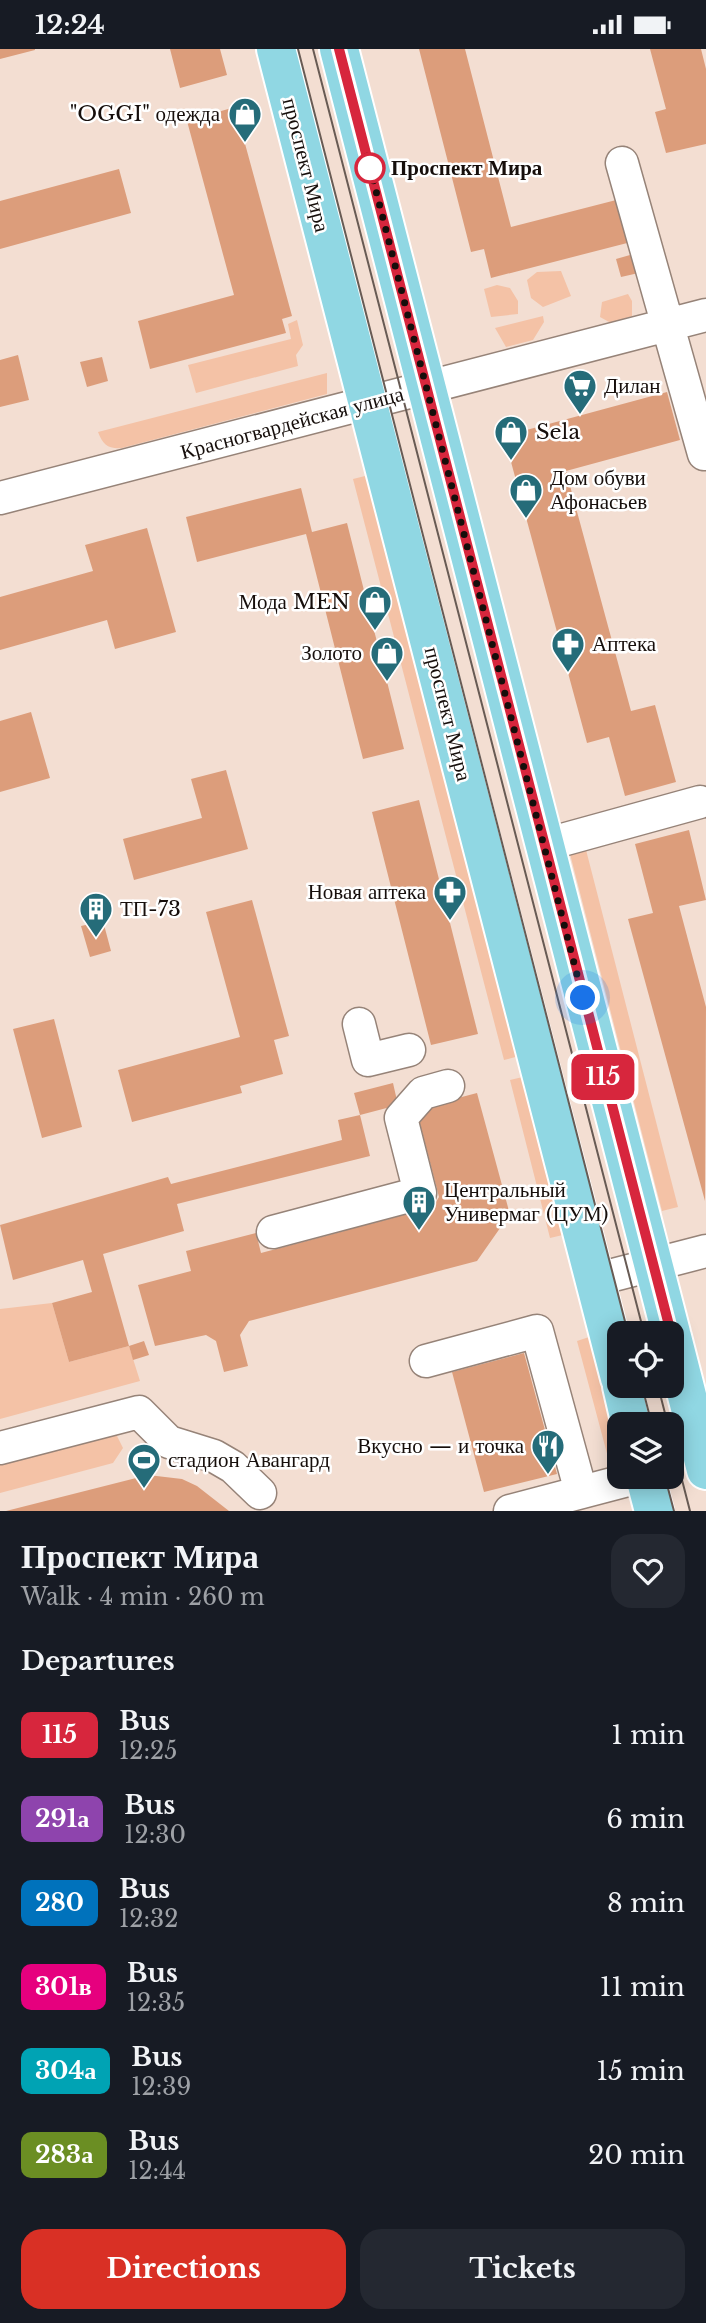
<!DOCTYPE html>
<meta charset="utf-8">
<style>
:root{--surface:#171b24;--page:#242831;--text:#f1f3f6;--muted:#9ea1a6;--accent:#d93025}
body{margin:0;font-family:"Libre Baskerville",serif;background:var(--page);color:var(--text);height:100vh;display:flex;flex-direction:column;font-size:26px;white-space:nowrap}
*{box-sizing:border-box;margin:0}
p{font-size:23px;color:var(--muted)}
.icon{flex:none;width:38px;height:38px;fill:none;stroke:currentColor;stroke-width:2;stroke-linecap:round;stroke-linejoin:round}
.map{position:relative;height:1462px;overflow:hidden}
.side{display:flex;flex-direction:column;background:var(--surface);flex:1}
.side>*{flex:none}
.badge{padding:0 14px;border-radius:10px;font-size:24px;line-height:46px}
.controls{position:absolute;left:607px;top:1272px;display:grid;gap:14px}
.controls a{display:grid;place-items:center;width:77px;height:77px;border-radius:14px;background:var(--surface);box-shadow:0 4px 18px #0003;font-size:35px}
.you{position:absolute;width:35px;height:35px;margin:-18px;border:5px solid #fff;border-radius:50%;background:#1a73e8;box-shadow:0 0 0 10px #1a73e833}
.map>.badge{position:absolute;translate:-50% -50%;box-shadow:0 0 0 4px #fff}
h2{padding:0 21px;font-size:26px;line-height:63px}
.round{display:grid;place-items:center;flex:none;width:74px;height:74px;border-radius:21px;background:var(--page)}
.head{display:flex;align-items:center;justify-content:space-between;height:119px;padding:0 21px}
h1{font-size:33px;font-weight:700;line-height:52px}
.button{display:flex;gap:14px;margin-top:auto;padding:14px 21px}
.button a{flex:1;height:80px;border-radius:21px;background:var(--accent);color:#fff;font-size:28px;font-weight:700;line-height:80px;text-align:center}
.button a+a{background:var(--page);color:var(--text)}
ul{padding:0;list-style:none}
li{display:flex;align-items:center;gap:21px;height:84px;padding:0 21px}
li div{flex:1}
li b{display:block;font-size:26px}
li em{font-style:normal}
li .badge{min-width:77px;font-weight:700;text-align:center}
.status{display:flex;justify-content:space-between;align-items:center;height:49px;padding:0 35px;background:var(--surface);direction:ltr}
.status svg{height:19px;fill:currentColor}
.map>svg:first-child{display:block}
.green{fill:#f4c2a6}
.building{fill:#dc9d7b}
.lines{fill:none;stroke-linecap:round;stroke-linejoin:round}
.minor-casing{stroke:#968378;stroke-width:35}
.major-casing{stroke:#fff;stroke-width:42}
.minor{stroke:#fff;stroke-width:32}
.major{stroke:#90d7e3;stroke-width:38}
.tram{stroke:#685b54;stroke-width:2}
.line-casing{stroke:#fff;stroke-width:16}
.line{stroke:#d7263d;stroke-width:10}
.walk{stroke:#160e0b;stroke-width:7;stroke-dasharray:0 12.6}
.stop-dot{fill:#fff;stroke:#d7263d;stroke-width:3.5}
.labels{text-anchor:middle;stroke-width:5;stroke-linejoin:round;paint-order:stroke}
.poi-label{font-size:21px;fill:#160e0b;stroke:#fff;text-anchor:start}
.street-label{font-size:21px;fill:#160e0b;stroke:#fff}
.stop-label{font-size:21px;font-weight:bold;fill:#160e0b;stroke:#fff;text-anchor:start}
</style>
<div class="status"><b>12:24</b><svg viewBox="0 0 49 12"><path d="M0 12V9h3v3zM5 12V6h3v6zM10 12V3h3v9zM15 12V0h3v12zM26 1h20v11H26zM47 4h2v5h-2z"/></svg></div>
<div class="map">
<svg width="706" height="1462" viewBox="0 0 706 1462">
<rect width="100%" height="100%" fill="#f3ded2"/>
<path class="green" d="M 561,222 L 571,247 L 543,258 L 531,249 L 527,231 L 537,223 Z
M 497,236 L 510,239 L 518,252 L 518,265 L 491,268 L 484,240 Z
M 628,245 L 632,252 L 632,267 L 611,274 L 600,268 L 602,253 Z
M 543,267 L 544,273 L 533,291 L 506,298 L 495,279 Z
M 297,271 L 303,296 L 296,306 L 298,317 L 196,344 L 188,316 L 291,290 L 288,275 Z
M 327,324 L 327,345 L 122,399 C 108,400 103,396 98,383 Z
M 373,425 L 523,1006 L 504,1011 L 353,430 Z
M 585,797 L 678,1158 L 662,1162 L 569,801 Z
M 527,1027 L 567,1185 L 550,1189 L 510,1031 Z
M 52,1254 L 69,1313 L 129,1297 L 140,1332 L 0,1370 L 0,1260 Z
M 592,1287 L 619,1391 L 619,1426 L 613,1427 L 577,1292 Z
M 115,1383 L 123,1399 L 113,1414 L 0,1444 L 0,1407 Z"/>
<path class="building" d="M 0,0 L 35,0 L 35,1 L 0,10 Z
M 170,0 L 220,0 L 227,26 L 180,39 Z
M 419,0 L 465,0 L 511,178 L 624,149 L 635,192 L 491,229 L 484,200 L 471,203 Z
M 650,0 L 701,0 L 706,20 L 706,95 L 666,104 L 655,63 L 666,60 Z
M 235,58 L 292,267 L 282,270 L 286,284 L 150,320 L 138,272 L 234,246 L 187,72 Z
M 119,120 L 131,164 L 0,200 L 0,152 Z
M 637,204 L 643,223 L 621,228 L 616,210 Z
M 18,306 L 29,351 L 0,358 L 0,311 Z
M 102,308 L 108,332 L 87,338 L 80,313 Z
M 667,343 L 680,391 L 566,422 L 631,662 L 655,656 L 676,733 L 625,747 L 609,688 L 587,694 L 504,387 Z
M 301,439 L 312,483 L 347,474 L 404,700 L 363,710 L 306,485 L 197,513 L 186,468 Z
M 147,479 L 176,583 L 115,600 L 107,571 L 0,601 L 0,548 L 93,522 L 85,496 Z
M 31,663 L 50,729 L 0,743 L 0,672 Z
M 226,721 L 248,800 L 134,831 L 123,790 L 202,769 L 191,730 Z
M 419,751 L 478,985 L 431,996 L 372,763 Z
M 689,781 L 706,851 L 679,857 L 706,958 L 705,1152 L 628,870 L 653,864 L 635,795 Z
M 252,851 L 289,987 L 274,991 L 283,1025 L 240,1037 L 242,1044 L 132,1073 L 118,1021 L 240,988 L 206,863 Z
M 103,872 L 111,902 L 90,908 L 81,877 Z
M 54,970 L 82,1078 L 42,1089 L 13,980 Z
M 393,1034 L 398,1056 L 360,1066 L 354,1044 Z
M 477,1044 L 509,1162 L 505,1172 L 477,1212 L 249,1272 L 240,1286 L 248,1317 L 224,1323 L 216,1292 L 206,1286 L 155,1297 L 138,1236 L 191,1222 L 186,1202 L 256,1184 L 261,1204 L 344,1182 L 343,1175 L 368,1168 L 370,1175 L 433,1158 L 439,1148 L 416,1060 Z
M 360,1066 L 370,1107 L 177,1155 L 184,1182 L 103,1205 L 129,1297 L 69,1313 L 52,1254 L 92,1243 L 83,1211 L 13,1231 L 0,1176 L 168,1128 L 171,1135 L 342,1091 L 338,1071 Z
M 144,1292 L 149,1306 L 133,1311 L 129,1297 Z
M 524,1304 L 557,1425 L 484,1443 L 452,1323 Z
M 148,1426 L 182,1430 L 197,1437 L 229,1462 L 6,1462 Z"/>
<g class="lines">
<defs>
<path id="minor" d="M 622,114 L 704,405
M 0,449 L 706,266
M 544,796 L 700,753
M 359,975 L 368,1011 L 409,1001
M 273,1183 L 420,1144 L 401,1069 L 423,1044 L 448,1037
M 594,1231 L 706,1202
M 426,1312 L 537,1282 L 581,1443
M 0,1399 L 139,1363 L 169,1393 L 214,1407 L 233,1418 L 260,1444
M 510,1462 L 639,1428"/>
<path id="major" d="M 276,0 L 620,1329
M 339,0 L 671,1284
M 672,1288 L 706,1421
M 622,1337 L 631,1376
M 645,1428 L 654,1462"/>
</defs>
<use href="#minor" class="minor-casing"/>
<use href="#major" class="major-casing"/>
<use href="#minor" class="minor"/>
<use href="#major" class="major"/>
<path class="tram" d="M 298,0 L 628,1284
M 313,0 L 644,1284
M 642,1337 L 652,1376
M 658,1337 L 668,1376
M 672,1392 L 690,1462
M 665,1428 L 674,1462"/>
</g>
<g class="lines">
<defs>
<path id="line" d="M 339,0 L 671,1284"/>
</defs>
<use href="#line" class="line-casing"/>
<use href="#line" class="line"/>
<path class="walk" d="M 370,119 L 367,107 L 583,949"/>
</g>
<defs>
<symbol id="shop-pin" viewBox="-11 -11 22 30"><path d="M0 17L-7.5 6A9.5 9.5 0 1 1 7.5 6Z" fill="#256c79" stroke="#fff"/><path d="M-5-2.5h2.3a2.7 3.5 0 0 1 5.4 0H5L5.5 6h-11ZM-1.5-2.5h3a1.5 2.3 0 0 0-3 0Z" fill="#fff"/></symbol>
<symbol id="supermarket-pin" viewBox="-11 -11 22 30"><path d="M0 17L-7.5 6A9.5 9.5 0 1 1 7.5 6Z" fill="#256c79" stroke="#fff"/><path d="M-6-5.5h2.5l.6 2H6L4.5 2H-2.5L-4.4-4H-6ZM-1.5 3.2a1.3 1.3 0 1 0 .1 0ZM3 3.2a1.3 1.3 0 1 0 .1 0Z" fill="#fff"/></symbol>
<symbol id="pharmacy-pin" viewBox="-11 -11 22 30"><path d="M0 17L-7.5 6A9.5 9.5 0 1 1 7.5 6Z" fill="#256c79" stroke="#fff"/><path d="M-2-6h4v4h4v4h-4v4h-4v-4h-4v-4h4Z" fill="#fff"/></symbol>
<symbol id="building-pin" viewBox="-11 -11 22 30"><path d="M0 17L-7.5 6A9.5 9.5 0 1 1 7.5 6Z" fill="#256c79" stroke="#fff"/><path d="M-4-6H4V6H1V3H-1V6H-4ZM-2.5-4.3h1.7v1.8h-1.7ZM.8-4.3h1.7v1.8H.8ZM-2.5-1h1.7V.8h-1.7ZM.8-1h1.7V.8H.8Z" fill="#fff"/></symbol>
<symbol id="restaurant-pin" viewBox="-11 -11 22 30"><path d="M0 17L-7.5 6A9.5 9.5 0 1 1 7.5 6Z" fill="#256c79" stroke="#fff"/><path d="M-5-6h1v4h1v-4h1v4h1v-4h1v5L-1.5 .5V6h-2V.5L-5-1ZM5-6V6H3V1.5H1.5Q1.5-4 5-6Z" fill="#fff"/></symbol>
<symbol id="stadium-pin" viewBox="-11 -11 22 30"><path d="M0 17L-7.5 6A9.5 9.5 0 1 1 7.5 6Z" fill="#256c79" stroke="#fff"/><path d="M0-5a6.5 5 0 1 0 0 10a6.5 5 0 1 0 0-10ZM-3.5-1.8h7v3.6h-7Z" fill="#fff"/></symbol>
</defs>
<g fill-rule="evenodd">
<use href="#shop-pin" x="226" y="46" width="38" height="52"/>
<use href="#supermarket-pin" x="561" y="318" width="38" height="52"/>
<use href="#shop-pin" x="492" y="364" width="38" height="52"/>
<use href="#shop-pin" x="507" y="422" width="38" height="52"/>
<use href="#shop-pin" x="356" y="534" width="38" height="52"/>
<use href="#pharmacy-pin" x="549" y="576" width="38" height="52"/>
<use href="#shop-pin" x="368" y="585" width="38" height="52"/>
<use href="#pharmacy-pin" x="431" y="824" width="38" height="52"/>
<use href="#building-pin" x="77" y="841" width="38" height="52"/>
<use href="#building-pin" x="400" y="1134" width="38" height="52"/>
<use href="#restaurant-pin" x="529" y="1378" width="38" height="52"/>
<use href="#stadium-pin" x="125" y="1392" width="38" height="52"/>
</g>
<circle class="stop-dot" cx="370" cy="119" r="14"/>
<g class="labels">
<g class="poi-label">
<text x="220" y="72" text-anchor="end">"OGGI" одежда</text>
<text x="604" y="344">Дилан</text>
<text x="536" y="390">Sela</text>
<text x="550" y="436">Дом обуви<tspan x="550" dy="24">Афонасьев</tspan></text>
<text x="350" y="560" text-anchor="end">Мода MEN</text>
<text x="592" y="602">Аптека</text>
<text x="362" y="611" text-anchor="end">Золото</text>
<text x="426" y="850" text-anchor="end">Новая аптека</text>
<text x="120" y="867">ТП-73</text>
<text x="444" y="1148">Центральный<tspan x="444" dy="24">Универмаг (ЦУМ)</tspan></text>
<text x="524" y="1404" text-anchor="end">Вкусно — и точка</text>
<text x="168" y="1418">стадион Авангард</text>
</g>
<g class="street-label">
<text transform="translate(306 116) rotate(76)" y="7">проспект Мира</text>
<text transform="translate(292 374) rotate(-15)" y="7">Красногвардейская улица</text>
<text transform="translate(448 665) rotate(76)" y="7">проспект Мира</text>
</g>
<g class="stop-label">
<text x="391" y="126">Проспект Мира</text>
</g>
</g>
</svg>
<div class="controls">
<a><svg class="icon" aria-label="locate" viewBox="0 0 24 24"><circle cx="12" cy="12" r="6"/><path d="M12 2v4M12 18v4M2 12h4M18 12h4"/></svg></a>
<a><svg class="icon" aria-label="layers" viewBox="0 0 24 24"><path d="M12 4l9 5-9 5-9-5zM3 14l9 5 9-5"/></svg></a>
</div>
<div class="you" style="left:583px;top:949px"></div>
<b class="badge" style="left:603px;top:1028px;background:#d7263d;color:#fff">115</b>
</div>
<section class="side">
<div class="head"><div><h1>Проспект Мира</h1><p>Walk · 4 min · 260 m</p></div><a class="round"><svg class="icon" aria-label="heart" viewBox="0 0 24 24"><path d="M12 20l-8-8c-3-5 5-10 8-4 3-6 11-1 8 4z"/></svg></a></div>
<h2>Departures</h2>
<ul>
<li><span class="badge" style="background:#d7263d;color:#fff">115</span><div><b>Bus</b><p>12:25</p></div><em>1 min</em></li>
<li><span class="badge" style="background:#8e44ad;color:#fff">291а</span><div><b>Bus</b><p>12:30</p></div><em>6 min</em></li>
<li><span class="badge" style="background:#0072bc;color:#fff">280</span><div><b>Bus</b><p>12:32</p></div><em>8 min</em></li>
<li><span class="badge" style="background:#e6007e;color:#fff">301в</span><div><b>Bus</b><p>12:35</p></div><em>11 min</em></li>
<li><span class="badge" style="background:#00a3b4;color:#fff">304а</span><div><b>Bus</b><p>12:39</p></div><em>15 min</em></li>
<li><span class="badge" style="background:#6b8e23;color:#fff">283а</span><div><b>Bus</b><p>12:44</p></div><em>20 min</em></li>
</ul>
<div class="button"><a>Directions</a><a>Tickets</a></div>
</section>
